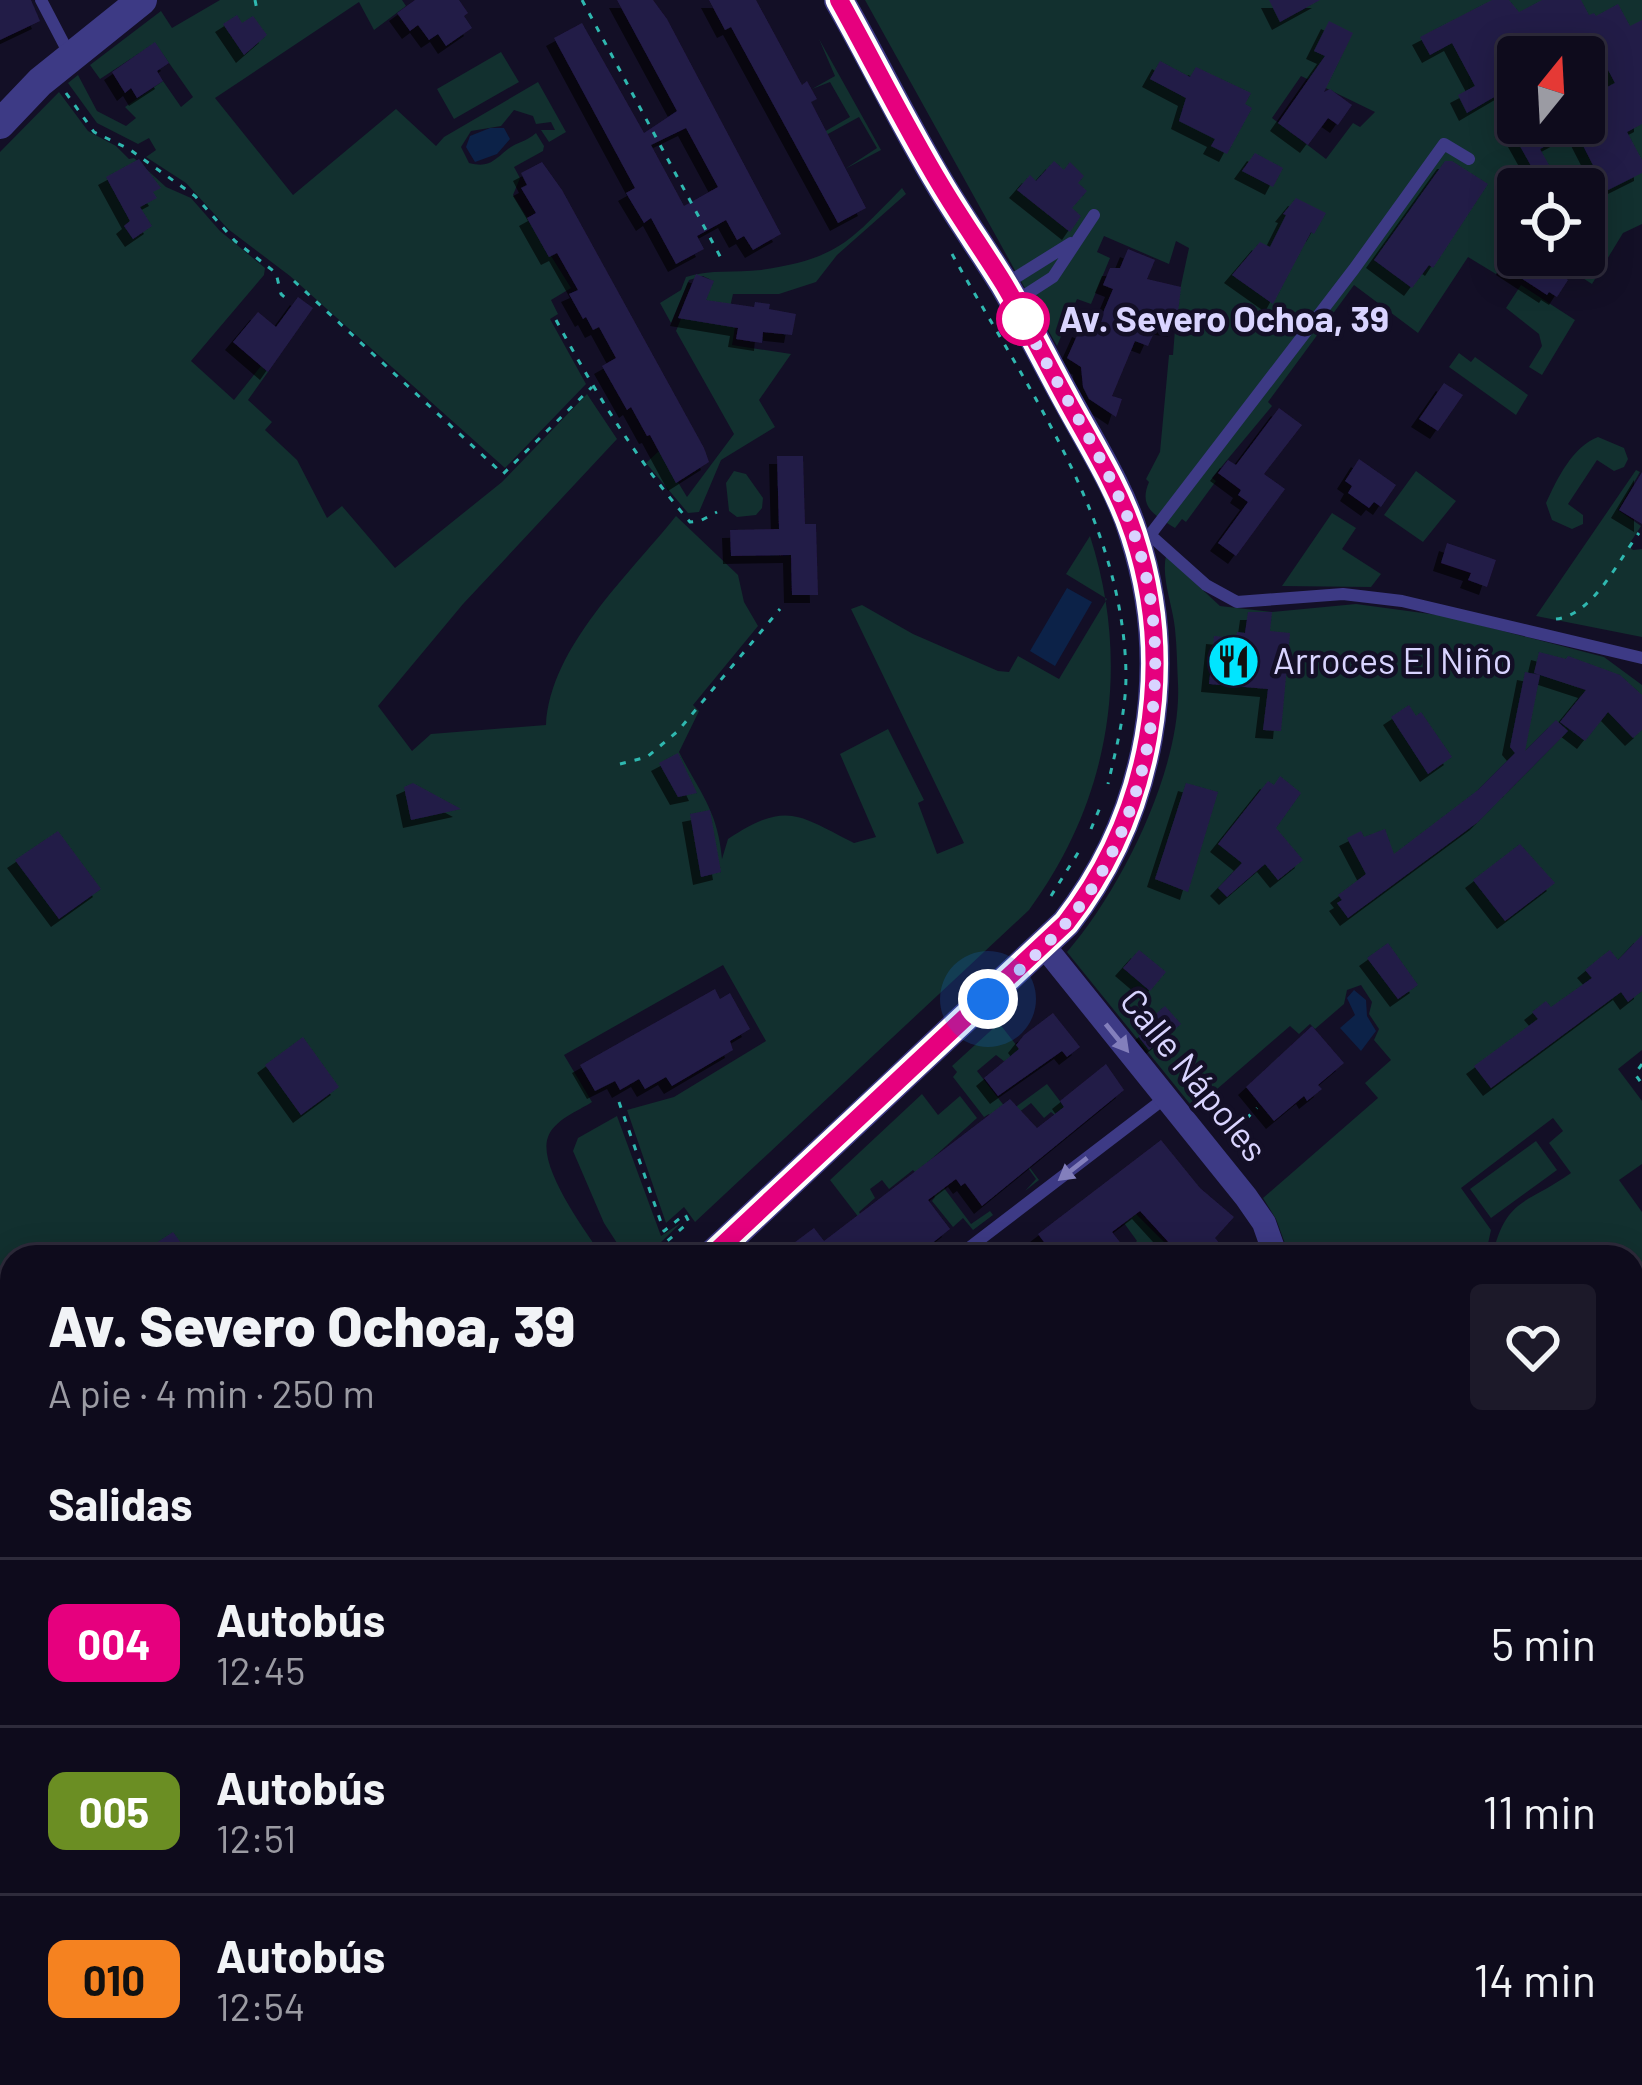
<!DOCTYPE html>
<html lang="es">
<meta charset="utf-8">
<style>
:root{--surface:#0e0b1c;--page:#1c1929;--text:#f1f3f6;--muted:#9b9ba3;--line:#2e2b3b}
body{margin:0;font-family:Barlow,sans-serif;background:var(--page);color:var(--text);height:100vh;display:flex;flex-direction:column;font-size:45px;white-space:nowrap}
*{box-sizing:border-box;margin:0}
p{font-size:39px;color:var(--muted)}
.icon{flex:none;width:66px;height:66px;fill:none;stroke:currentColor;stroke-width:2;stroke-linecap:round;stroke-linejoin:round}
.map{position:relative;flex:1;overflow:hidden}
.drawer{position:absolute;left:0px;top:1245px;width:1644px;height:840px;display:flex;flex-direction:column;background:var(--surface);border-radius:36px 36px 0 0;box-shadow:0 6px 30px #0003,0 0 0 3px var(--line)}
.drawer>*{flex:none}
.badge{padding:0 24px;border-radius:18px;font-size:42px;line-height:78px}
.needle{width:78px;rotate:18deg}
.tools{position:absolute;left:1497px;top:36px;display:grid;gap:24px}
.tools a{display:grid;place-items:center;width:108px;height:108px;border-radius:12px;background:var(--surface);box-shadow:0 6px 30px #0003,0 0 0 3px var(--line);font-size:60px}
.you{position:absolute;width:60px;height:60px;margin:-30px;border:9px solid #fff;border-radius:50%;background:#1a73e8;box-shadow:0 0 0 18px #1a73e833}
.map>.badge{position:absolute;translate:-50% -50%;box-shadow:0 0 0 6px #fff}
h2{padding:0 48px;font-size:45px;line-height:108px}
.round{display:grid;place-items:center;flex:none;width:126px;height:126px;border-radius:12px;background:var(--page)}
.overview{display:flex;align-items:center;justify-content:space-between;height:204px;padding:0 48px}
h1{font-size:57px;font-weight:800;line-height:90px}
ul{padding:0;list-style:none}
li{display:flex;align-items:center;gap:36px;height:168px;padding:0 48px;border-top:3px solid var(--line)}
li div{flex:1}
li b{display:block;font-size:45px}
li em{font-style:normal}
li .badge{min-width:132px;font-weight:700;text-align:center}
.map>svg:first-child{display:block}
.green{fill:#12302f;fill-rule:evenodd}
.water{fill:#0c2248}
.building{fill:#241b47;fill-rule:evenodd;filter:url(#shadow)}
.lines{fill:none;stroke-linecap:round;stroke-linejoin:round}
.path{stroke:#2fb8b0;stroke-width:3;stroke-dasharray:6 9;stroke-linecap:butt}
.service{stroke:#3d3a85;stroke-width:12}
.minor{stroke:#3d3a85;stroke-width:24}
.tertiary{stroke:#3d3a85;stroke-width:30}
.oneway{fill:#837fbc}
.line-casing{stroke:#fff;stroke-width:27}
.line{stroke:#e6007e;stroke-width:18}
.walk{stroke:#d9d4ff;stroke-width:12;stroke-dasharray:0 21.6}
.stop-dot{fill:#fff;stroke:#e6007e;stroke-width:6}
.labels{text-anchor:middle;stroke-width:9;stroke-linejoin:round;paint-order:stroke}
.stop-label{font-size:36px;font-weight:bold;fill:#d9d4ff;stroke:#130f26;text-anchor:start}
.poi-label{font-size:36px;fill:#d9d4ff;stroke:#130f26;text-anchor:start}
.street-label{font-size:36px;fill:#d9d4ff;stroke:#130f26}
</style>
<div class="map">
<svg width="1642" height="2085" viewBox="0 0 1642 2085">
<defs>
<filter id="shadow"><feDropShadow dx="-8" dy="8" stdDeviation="0" flood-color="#0009"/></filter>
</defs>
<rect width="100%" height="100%" fill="#130f26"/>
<path class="green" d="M 220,0 L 402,0 L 406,6 L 374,30 L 359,2 L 215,98 L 293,195 L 396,109 L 436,146 L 444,137 L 538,82 L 566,132 L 549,142 L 541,130 L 555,130 L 551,122 L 536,124 L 533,116 L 514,110 L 501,126 L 471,131 L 461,147 L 469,163 C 489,168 493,161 508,149 C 517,142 526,142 536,133 L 544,146 L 543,151 L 514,167 L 520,178 L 513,195 L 571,288 L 551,300 L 558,314 L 550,319 L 586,384 L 505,468 L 290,276 L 228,229 L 186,183 L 146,157 L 156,150 L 149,138 L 138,144 L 97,123 L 68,83 L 78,75 L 97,111 L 126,126 L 136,118 L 125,107 L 163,81 L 181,107 L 193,97 L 155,43 L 100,79 L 90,65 L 161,11 L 172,28 Z
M 865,0 L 1642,0 L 1642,224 L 1623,233 L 1592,284 L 1547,255 L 1584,255 L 1584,189 L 1518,189 L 1518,242 L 1496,274 L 1468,257 L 1418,333 L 1354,285 L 1268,402 L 1272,406 L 1212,478 L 1216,481 L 1186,522 L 1182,519 L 1175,528 C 1155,515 1138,508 1149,482 L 1146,479 L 1160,452 L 1169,355 L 1173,355 L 1177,304 L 1189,248 L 1176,241 L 1169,264 L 1104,236 L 1097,252 L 1110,258 L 1091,304 L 1077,299 L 1057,346 ZM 1518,57 L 1584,57 L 1584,123 L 1518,123 ZM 1301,76 L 1375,112 L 1360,127 L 1353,123 L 1326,159 L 1272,118 Z
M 819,39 L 881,150 L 845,169 L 877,148 L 859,117 L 826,135 L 824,132 L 850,117 L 830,82 L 812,89 L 835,76 Z
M 501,52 L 519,82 L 454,119 L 437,89 Z
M 59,92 L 88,131 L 116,146 L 129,159 L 134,158 L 166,187 L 191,198 L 220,231 L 265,268 L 264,275 L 191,361 L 234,400 L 261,366 L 268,372 L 248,400 L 272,422 L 265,430 L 297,460 L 327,518 L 342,506 L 395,568 L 502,482 L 587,394 L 617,439 L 463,604 L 378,706 L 412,751 L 431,734 L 546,725 C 550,647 629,575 676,516 L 738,575 L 744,602 L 758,626 L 693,705 L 699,711 L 679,752 C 700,793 718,811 722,859 L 728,839 C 786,801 797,814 854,843 L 876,837 L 840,754 L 888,729 L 924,800 L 918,803 L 937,854 L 964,843 L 851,609 L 862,605 L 913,634 L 998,671 L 1009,672 L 1018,656 L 1059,679 L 1107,599 L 1066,574 L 1090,536 C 1132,666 1110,800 1029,910 L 695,1222 L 684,1207 L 666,1223 L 627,1110 L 674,1097 L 766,1041 L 723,965 L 564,1055 L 592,1102 C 578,1111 554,1120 548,1137 C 537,1166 586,1232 603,1257 L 12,1257 L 12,1972 L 0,1985 L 0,152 Z
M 902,188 L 906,194 L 837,255 L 816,282 L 779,294 L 733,294 L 726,324 L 735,327 L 732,345 L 791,354 L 759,400 L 775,427 L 721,460 L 699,512 L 688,513 L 646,463 L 659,451 L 687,497 L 734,434 L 676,331 L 685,309 L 713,281 L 703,276 L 689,280 L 671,323 L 660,303 L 681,290 L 686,277 C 711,269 735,273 761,270 C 839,258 849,242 902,188 Z
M 1521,285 L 1575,320 L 1542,375 L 1529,367 L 1542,346 L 1539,334 L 1506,308 Z
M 1459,353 L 1471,362 L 1475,357 L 1528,395 L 1516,415 L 1449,367 Z
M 1598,437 L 1624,448 L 1628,459 L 1624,467 L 1614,471 L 1597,460 L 1568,504 L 1583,515 L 1583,524 L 1572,529 L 1552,520 L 1546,503 C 1557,479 1573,446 1598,437 Z
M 1636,470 L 1640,472 L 1618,510 L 1641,526 L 1628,546 L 1633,550 L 1642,549 L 1642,637 L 1536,616 Z
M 734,471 L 746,474 L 763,498 L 762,508 L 756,515 L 737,517 L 729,511 L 726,483 Z
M 1416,471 L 1456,501 L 1423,542 L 1384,515 Z
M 1332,513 L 1356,528 L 1342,549 L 1381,574 L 1371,587 L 1282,586 Z
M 1166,556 L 1220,606 L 1272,612 L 1356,604 L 1445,616 L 1604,657 L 1642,685 L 1642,1050 L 1618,1069 L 1642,1101 L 1642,1164 L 1619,1180 L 1642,1212 L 1642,1280 L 1632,1288 L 1632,1257 L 1561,1257 L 1536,1246 L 1526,1249 L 1523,1257 L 1492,1257 C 1506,1197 1526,1205 1571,1173 L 1549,1143 L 1563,1131 L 1553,1118 L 1461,1188 L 1491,1230 L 1485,1257 L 1290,1257 L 1276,1219 L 1263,1198 L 1378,1098 L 1365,1083 L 1391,1060 L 1374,1040 L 1379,1029 L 1369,1014 L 1372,1002 L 1361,985 L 1347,990 L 1344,1004 L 1315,1029 L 1310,1024 L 1299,1034 L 1290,1026 L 1194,1109 L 1067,952 C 1121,890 1182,768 1178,684 C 1177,666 1177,647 1175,629 C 1173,606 1161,578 1166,556 Z
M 999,1023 L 1024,1055 L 1005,1062 L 996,1055 L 977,1071 L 1009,1112 L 1047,1084 L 1066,1109 L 1056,1116 L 1051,1112 L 1044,1118 L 1031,1103 L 1014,1116 L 1011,1143 L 1039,1180 L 1025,1191 L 1036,1179 L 989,1114 L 984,1117 L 953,1077 L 957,1072 L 952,1066 Z
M 922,1094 L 938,1115 L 960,1096 L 977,1118 L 926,1164 L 971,1224 L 990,1211 L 993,1215 L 973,1230 L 963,1218 L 953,1227 L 932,1201 L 935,1197 L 913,1170 L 889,1189 L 882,1180 L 870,1189 L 875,1198 L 859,1212 L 880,1245 L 830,1180 Z
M 617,1116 L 661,1236 L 682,1222 L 660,1243 L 664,1251 L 657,1257 L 626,1257 L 604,1223 L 573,1151 L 578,1138 Z
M 1536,1141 L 1557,1170 L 1491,1218 L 1470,1189 Z
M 1136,1214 L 1167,1245 L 1153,1257 L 1137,1257 L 1129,1248 L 1137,1241 L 1124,1223 Z
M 1642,1576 L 1642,1861 L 1632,1848 L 1632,1582 Z
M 1064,2073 L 1226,2073 L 1234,2085 L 1066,2085 L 1060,2076 Z"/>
<path class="water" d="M 490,128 L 504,128 L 510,139 L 497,154 L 475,162 L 466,147 L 470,136 Z
M 1067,588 L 1092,602 L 1055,666 L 1030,651 Z
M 1354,990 L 1366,1000 L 1367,1016 L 1376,1031 L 1361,1051 L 1340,1028 L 1355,1015 L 1347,998 Z"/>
<path class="building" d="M 0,0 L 31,0 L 40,21 L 0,40 Z
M 415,0 L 459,0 L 468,13 L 464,16 L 472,28 L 446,46 L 438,34 L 429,40 L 418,25 L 410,31 L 397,13 Z
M 617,0 L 653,0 L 667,19 L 781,234 L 753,250 L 744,236 L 737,240 L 726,220 L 697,236 L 704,249 L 676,264 L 651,218 L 644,223 L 626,193 L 635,188 L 554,38 L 582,23 L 644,133 L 677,111 ZM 686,128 L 718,187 L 684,206 L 651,145 Z
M 709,0 L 756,0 L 802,85 L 807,81 L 817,99 L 811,102 L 866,208 L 838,223 L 731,27 L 725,30 Z
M 1269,0 L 1320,0 L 1280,22 Z
M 1492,0 L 1509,0 L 1519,12 L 1542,0 L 1581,0 L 1589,15 L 1594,13 L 1596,16 L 1618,4 L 1630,26 L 1642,20 L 1642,124 L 1627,132 L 1642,160 L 1642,173 L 1584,202 L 1584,179 L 1597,173 L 1575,130 L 1540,149 L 1554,174 L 1540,182 L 1516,139 L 1545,123 L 1584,123 L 1584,99 L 1615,83 L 1592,40 L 1562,57 L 1518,57 L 1518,83 L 1467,113 L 1458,95 L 1475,86 L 1452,43 L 1430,55 L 1420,37 Z
M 237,15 L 242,23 L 253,16 L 267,35 L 244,55 L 223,24 Z
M 1329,21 L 1353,33 L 1324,92 L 1330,89 L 1352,105 L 1338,125 L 1328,118 L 1308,145 L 1278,123 L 1325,56 L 1314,51 Z
M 155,42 L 169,63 L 157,71 L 163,81 L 137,98 L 131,88 L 125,93 L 112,72 Z
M 1160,61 L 1190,77 L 1196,67 L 1251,93 L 1245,104 L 1252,108 L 1227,154 L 1211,146 L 1215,139 L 1179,121 L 1186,98 L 1150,79 Z
M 1255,153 L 1283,168 L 1273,187 L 1242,171 Z
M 139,159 L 161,188 L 153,192 L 157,198 L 140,207 L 152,226 L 133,239 L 124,226 L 130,221 L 106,177 Z
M 1054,161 L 1064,170 L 1070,162 L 1084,176 L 1078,183 L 1087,191 L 1072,208 L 1081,216 L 1070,232 L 1017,190 L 1030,175 L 1036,181 Z
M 1445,161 L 1452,161 L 1488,184 L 1433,268 L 1429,265 L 1412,288 L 1374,260 Z
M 542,162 L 562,190 L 704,448 L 709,462 L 676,483 L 650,435 L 647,436 L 631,407 L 627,410 L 602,366 L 616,358 L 599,327 L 593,330 L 586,317 L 583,319 L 569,294 L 578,290 L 557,253 L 549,257 L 527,218 L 536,213 L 521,188 L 527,185 L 521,173 Z
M 1296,198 L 1326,213 L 1314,234 L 1311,232 L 1273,304 L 1232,275 L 1260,242 L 1270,247 L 1286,215 L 1283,214 Z
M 1128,249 L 1155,260 L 1147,279 L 1181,287 L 1176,329 L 1157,326 L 1148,346 L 1135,341 L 1112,396 L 1122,399 L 1116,417 L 1089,399 L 1083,387 L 1081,367 L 1067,358 L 1080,329 L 1094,334 L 1113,289 L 1103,285 L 1110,268 L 1120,268 Z
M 1512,255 L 1540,255 L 1563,270 L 1560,274 L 1568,280 L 1557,297 L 1549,292 L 1547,295 L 1504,267 Z
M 696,274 L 714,281 L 706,300 L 754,307 L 755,302 L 770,304 L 769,309 L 796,314 L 792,335 L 763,332 L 762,343 L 736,339 L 738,328 L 678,318 Z
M 298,297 L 313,308 L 268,372 L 233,342 L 258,312 L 276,327 Z
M 1444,383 L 1463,395 L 1438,431 L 1419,419 Z
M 1279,408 L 1302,425 L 1264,474 L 1285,489 L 1236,556 L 1218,543 L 1248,502 L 1238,495 L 1241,490 L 1218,473 L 1228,460 L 1236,465 Z
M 777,456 L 803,456 L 805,524 L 816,524 L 818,595 L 792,595 L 791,555 L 731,556 L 730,530 L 779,529 Z
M 1359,459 L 1396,485 L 1381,507 L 1374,502 L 1369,508 L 1348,493 L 1352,486 L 1345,481 Z
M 1642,472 L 1642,524 L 1619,510 Z
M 1447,543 L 1496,560 L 1487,587 L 1468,580 L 1471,573 L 1441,563 Z
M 1248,612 L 1272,612 L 1270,631 L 1290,633 L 1281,731 L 1263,730 L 1268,689 L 1209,684 L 1214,636 L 1236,638 L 1237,632 L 1245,633 Z
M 1539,652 L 1566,659 L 1568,656 L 1620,675 L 1642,695 L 1642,730 L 1633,738 L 1608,712 L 1585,741 L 1560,722 L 1586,690 L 1534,673 Z
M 1525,672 L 1540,675 L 1525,751 L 1556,720 L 1568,731 L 1478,822 L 1348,918 L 1337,903 L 1342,900 L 1338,895 L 1366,874 L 1347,838 L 1361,831 L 1364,837 L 1385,829 L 1394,854 L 1478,790 L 1515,753 L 1510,747 Z
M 1409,705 L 1416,716 L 1421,712 L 1452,757 L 1428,774 L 1391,717 Z
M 678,753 L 697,793 L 678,797 L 659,763 Z
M 1280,776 L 1301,793 L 1276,828 L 1303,860 L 1278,880 L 1265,864 L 1227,897 L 1218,888 L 1242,863 L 1218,844 L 1268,781 L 1274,785 Z
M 413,783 L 461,809 L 411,820 L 404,787 Z
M 1186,783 L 1218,792 L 1188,892 L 1155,879 Z
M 710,810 L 721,872 L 701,877 L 690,814 Z
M 58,831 L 101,889 L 59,919 L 15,860 Z
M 1520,844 L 1555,883 L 1505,921 L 1473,880 Z
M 1642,935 L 1642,991 L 1628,1002 L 1621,992 L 1491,1088 L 1474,1066 L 1538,1019 L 1532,1012 L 1546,1001 L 1551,1007 L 1592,978 L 1585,970 L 1602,956 L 1610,950 L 1618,960 Z
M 1388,943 L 1418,985 L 1398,999 L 1367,958 Z
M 1139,950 L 1166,972 L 1150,991 L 1123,968 Z
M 715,989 L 720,999 L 730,993 L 750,1029 L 730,1041 L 733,1050 L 672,1086 L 666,1077 L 645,1089 L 639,1079 L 620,1090 L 615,1081 L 595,1091 L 580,1065 Z
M 1165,1006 L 1181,1024 L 1149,1050 L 1138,1036 L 1156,1022 L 1152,1017 Z
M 1053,1013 L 1080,1047 L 1067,1057 L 1062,1051 L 998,1096 L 984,1078 L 1019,1049 L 1016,1045 L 1024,1035 Z
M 1312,1026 L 1344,1063 L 1318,1085 L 1322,1089 L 1307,1101 L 1304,1096 L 1274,1121 L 1246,1087 Z
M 303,1037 L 339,1087 L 301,1115 L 265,1065 Z
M 1106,1064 L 1124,1090 L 982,1206 L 965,1183 L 961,1186 L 956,1179 L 928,1200 L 950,1229 L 916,1256 L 906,1243 L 887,1257 L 775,1257 L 814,1228 L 824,1241 L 1010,1099 L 1037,1128 L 1064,1107 L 1060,1101 Z
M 1161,1140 L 1200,1188 L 1234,1217 L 1215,1238 L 1231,1257 L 1182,1257 L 1140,1211 L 1112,1232 L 1126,1250 L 1118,1257 L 1055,1257 L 1038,1234 Z
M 173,1232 L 191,1257 L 135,1257 Z"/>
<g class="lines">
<path class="path" d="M 255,0 L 257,10
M 582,0 L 721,258
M 66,93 L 94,132 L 129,149 L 195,196 L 235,241 L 276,273 L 281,294 L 288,300
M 952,254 C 1025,385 1124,520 1126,675 C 1126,712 1116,749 1108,784
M 294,281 L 503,474 L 592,387
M 556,320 C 595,392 636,459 690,522 L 700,521 L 717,512
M 1556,619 C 1593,615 1618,561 1639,533
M 620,764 L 647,757 L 678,731 L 780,609
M 1091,829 L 1101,805
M 1051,896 L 1081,848
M 1642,1064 L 1635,1074 L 1642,1084
M 619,1102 L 664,1231 L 685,1214 L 689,1222 L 665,1243 L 675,1256
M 1242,1160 L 1249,1152 L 1244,1121 L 1257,1108
M 674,1257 L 685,1247
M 0,1436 L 12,1439
M 0,1462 L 12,1452
M 0,1549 L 12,1538
M 1632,1830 L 1642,1829"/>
<path class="service" d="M 41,0 L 65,46
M 1007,283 L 1071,243
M 1016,301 L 1053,277 L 1094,215
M 1136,535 L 1150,535 L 1354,269 L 1444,144 L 1469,159
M 1150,535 L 1206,585 L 1237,602 L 1343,594 L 1402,601 L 1642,658
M 957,1257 L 1165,1098
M 1632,1964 L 1642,1957
M 1493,2073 L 1502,2085"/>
<path class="minor" d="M 1044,946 L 1246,1197 L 1264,1223 L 1276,1257
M 1632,1858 L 1642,1871
M 196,2073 L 208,2085
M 473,2085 L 485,2073
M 1009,2085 L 1023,2073"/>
<path class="tertiary" d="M 0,124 L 40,82 L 142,0
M 710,1257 L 1066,923 C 1151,814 1177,667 1134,535 C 1121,492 1096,452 1074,412 C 1050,370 1029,326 1004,284 C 983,250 960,218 940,184 C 904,124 874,61 839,0
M 0,2042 L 12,2029"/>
</g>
<defs><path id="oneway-solid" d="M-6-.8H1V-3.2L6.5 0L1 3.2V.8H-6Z" transform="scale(3)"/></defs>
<g class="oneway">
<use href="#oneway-solid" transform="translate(1117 1038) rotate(51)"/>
<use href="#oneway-solid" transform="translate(1073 1169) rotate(142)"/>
</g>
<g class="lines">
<defs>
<path id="line" d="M 710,1257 L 1066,923 C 1151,814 1177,667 1134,535 C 1119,489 1092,446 1069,404 C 1047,364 1027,323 1004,284 C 983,250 960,218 940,184 C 904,124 873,61 839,0"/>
</defs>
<use href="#line" class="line-casing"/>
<use href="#line" class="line"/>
<path class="walk" d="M 988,999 C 1023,966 1062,934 1089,893 C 1156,791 1175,647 1133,531 C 1105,456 1059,390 1023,319"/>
</g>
<defs>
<symbol id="restaurant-disc" viewBox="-11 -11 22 22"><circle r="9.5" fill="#00e5ff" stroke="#130f26"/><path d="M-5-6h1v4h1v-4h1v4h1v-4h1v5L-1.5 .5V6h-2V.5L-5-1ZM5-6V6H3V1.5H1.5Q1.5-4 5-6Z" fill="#111"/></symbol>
</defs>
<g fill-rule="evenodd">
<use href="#restaurant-disc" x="1204" y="632" width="59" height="59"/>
</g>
<circle class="stop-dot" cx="1023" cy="319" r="24"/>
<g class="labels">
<g class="stop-label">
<text x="1059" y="332">Av. Severo Ochoa, 39</text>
</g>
<g class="poi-label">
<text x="1273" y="674">Arroces El Niño</text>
</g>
<g class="street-label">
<text transform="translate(1194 1075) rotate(51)" y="13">Calle Nápoles</text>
</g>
</g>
</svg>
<div class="tools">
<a><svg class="needle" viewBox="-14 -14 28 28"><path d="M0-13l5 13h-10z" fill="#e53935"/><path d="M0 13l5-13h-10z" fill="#9b9ba3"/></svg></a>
<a><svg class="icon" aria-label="locate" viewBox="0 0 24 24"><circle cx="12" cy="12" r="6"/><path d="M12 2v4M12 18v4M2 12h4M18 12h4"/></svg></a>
</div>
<div class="you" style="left:988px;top:999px"></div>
<section class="drawer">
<div class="overview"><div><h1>Av. Severo Ochoa, 39</h1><p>A pie · 4 min · 250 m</p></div><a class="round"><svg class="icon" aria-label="heart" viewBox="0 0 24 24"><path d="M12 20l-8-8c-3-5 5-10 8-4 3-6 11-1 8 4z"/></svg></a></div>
<h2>Salidas</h2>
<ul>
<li><span class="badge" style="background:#e6007e;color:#fff">004</span><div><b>Autobús</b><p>12:45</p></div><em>5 min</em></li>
<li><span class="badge" style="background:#6b8e23;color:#fff">005</span><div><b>Autobús</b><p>12:51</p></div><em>11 min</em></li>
<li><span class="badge" style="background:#f58220;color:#111">010</span><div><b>Autobús</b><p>12:54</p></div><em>14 min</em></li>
</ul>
</section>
</div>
